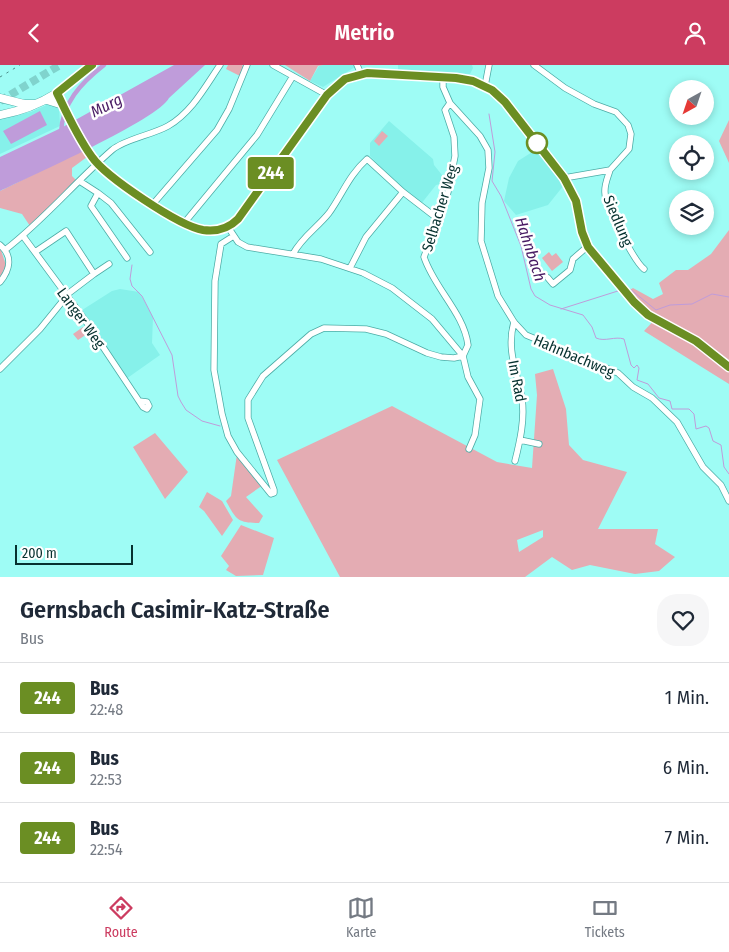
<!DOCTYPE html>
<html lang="de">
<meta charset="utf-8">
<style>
:root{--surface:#fff;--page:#f6f6f7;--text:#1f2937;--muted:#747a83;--line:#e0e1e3;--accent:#cc3c60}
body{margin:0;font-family:"Fira Sans Condensed",sans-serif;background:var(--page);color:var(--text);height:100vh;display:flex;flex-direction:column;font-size:19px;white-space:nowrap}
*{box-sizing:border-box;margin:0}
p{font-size:16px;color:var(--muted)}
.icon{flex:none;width:28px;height:28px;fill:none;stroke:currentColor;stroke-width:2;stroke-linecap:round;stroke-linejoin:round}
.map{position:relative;height:512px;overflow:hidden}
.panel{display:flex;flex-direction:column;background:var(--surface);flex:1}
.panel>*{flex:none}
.badge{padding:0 10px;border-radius:4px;font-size:18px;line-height:32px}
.needle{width:32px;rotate:220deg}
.tools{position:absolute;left:669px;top:15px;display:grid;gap:10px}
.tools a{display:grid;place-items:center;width:45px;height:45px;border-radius:50%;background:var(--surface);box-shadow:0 2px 8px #0003;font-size:25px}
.scale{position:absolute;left:15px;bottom:12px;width:118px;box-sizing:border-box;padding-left:5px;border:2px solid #06312f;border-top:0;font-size:14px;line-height:18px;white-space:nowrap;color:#06312f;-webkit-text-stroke:4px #fff;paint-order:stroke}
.map>.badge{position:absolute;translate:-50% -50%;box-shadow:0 0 0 2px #fff}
.round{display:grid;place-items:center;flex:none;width:52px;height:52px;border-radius:20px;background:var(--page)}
.summary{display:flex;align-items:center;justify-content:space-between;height:85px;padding:0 20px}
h1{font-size:24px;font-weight:600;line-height:38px}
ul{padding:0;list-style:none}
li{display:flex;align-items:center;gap:15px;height:70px;padding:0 20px;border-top:1px solid var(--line)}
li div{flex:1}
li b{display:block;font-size:19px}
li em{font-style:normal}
li .badge{min-width:55px;font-weight:700;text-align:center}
header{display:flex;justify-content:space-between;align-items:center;height:65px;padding:0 20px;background:var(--accent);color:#fff;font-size:22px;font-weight:600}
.tab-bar{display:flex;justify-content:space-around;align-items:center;height:70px;border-top:1px solid var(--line);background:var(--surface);font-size:14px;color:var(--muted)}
.tab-bar a{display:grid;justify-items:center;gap:2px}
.tab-bar .on{color:var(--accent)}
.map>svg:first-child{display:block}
.built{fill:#86f1ea}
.green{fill:#e4acb3;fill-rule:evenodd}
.water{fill:#bf9cda}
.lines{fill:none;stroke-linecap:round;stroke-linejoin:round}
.stream{stroke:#bf9cda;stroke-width:1}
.canal{stroke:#bf9cda;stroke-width:4.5}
.major-tunnel{stroke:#80d3cd;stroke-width:8;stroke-dasharray:8 4;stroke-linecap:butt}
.minor-casing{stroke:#4caca6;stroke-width:7}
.major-casing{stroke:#4caca6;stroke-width:9}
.minor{stroke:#fff;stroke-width:5.5}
.major{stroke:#fff;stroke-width:8}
.rail{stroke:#4d8f8b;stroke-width:1;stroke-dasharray:2.5 5;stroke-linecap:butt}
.line-casing{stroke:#fff;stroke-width:11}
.line{stroke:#6b8e23;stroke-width:8}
.stop-dot{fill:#fff;stroke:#6b8e23;stroke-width:2.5}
.labels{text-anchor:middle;stroke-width:5;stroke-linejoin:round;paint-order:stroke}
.street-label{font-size:15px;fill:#06312f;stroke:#fff}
.water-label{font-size:16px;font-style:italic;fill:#491c64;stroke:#fff}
</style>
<header><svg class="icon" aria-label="back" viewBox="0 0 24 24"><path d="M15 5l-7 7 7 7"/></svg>Metrio<svg class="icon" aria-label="person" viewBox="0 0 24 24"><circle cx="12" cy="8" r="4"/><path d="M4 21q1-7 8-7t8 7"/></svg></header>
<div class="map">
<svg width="729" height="512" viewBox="0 0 729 512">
<rect width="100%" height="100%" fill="#9efcf5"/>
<path class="built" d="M 323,0 L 354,0 L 355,2 L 323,22 L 310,16 L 319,1 Z
M 398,0 L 472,0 L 473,3 L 470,9 L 398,6 Z
M 51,38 L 59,41 L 60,61 L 0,89 L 0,53 L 31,47 Z
M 389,56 L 433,94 L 434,100 L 442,110 L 440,119 L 436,120 L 421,139 L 404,127 L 370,91 L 370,78 Z
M 537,84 L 564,116 L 564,120 L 548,140 L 516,150 L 504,136 L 509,113 L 518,96 Z
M 120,224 L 139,227 L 142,232 L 153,252 L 152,278 L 160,290 L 126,314 L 79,247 L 112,226 Z"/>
<path class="green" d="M 228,0 L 242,0 L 244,2 L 240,11 L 226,4 Z
M 285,0 L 323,0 L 318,1 L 310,16 Z
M 729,55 L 729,98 L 719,76 Z
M 382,66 L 388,71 L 379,81 L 374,76 Z
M 83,85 L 87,92 L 72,103 L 72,111 L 77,116 L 30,161 L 22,149 L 0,143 L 0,126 Z
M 729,165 L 729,319 L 644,266 L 658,251 L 633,235 L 628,226 L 633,223 L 653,234 L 663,229 L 659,218 L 676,205 L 688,205 L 711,189 Z
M 0,182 L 6,200 L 0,213 Z
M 549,187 L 552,191 L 556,188 L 563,197 L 552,206 L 542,193 Z
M 83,262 L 87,269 L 78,275 L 73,269 Z
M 553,304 L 566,344 L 569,380 L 583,395 L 627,407 L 598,464 L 658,464 L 655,479 L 675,492 L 659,506 L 635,509 L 590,500 L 572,505 L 552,492 L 525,512 L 340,512 L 277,395 L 392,341 L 497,397 L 532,403 L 537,330 L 535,309 ZM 543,465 L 543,472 L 519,487 L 517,475 Z
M 155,368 L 188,407 L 165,434 L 133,382 Z
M 237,389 L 263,420 L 246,432 L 263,451 L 259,458 C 237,458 236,454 226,436 L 231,431 Z
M 207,427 L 222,436 L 233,455 L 222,471 L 204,446 L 199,442 Z
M 241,460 L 274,473 L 263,510 L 236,511 L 226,505 L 229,501 L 221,491 Z"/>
<path class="water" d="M 174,0 L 205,0 L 169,33 C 159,54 29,112 0,126 L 0,92 L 61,63 Z
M 40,46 L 47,60 L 11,79 L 3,66 Z"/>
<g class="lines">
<path class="stream" d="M 489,49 L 495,87 L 492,116 L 501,131 L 521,181 L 531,224 L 535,231 L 550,240 L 583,250 L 592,262 L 596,273 C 605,277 615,271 624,274 L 631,300 L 634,303 L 637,300 L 639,303 L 637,315 L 648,319 L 659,333 L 670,336 L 672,344 L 689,344 L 694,349 L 696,364 L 706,361 L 709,363 L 713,376 L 721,380 L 724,402 L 729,409
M 132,200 L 130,214 L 132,221 L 142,231 L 172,290 L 178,331 L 181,337 L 186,345 L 202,356 L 220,361
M 630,224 L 656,245 L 670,240 L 692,239 L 712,229 L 729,232
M 561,244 L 621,225"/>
<path class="canal" d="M 61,68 C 62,38 81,18 104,0"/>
<path class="major-tunnel" d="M 0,36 L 60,0"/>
<defs>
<path id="minor" d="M 92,0 L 57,28 C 67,49 78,73 92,92 C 106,112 179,161 203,165 C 217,167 229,163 238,154 L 327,30 L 345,14 L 367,8 L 456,13 L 473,16 L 492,25 L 505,37 L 564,113 L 576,136 L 582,167 L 588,181 L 634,237 L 647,250 L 696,276 L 729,302
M 273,0 L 327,30
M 357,0 L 361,9
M 534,0 L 565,23 L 594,39 L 616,47 L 628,60 L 631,69 L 629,84 L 610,105 L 564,113
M 443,12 L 443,22 L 450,38 L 480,71 L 488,85 L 489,103 L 482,138 L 481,176 L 498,231 L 514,257 L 526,270 L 618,308 L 633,322 L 652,333 L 677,357 L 703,402 L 721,420 L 729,436
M 485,21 L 489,0
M 450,38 L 445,45 L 454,72 L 455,91 L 448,127 L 424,192 C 434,223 464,248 468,280 L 463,291
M 610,105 C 608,112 604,120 605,128 C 605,140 634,196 644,204
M 81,117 L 98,128 L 91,141 L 127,193
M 98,128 L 111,138 L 150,187
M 153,139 L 217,65 L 229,44 L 247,0
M 185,157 L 257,70 L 293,11
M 228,162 L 238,177 L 247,182 L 321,194 L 363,208 L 392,223 L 432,254 L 463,291 L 468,312 L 480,334 L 475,370 L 469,384
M 23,171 L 85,255 L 143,342 L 147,344 L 149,341 L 147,337 L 139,336
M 232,172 L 221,179 L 215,216 L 214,305 L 222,349 L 228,371 L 237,387 L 271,429 L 274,428 L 274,425 L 248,353 L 248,335 L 263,311 L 311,269 L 324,263 L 366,264 L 386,269 L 427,288 L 441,292 L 454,293 L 463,291
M 0,180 C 13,191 10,205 0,217
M 5,185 C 44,155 75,117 112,85 C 125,74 152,70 168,61 C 192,47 205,22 220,0
M 35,187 L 66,166 L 94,209 L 65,231
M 293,189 C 302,172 317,163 329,148 C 342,130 349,110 367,94 L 403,127 L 438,154
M 350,203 L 366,172 L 403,127
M 94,209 L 109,199
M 548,213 L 553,219 L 570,205 L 573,194 L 588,181
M 514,257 C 506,285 517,306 522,334 C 525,354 520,376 515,396
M 0,304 L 40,264 L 66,232
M 520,375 L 539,379"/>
<path id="major" d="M 0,33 L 24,39 L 34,39
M 47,35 L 63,40
M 0,50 C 22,46 38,40 57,28"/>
</defs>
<use href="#minor" class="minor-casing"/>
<use href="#major" class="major-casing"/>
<use href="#minor" class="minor"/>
<use href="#major" class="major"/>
<path class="rail" d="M 0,12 L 20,0"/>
</g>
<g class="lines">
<defs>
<path id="line" d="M 92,0 L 57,28 C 67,49 78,73 92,92 C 106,112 179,161 203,165 C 217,167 229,163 238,154 L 327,30 L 345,14 L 367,8 L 456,13 L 473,16 L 492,25 L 505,37 L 564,113 L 576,136 L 582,167 L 588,182 L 634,237 L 648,250 L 696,276 L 729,302"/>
</defs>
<use href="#line" class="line-casing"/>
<use href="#line" class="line"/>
</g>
<circle class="stop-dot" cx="537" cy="78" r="10"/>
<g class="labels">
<g class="street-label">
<text transform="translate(440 143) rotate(-73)" y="5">Selbacher Weg</text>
<text transform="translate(618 156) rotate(67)" y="5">Siedlung</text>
<text transform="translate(81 253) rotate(54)" y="5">Langer Weg</text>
<text transform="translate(574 291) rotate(23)" y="5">Hahnbachweg</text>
<text transform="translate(517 316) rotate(79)" y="5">Im Rad</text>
</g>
<g class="water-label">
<text transform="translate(106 40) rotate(-27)" y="6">Murg</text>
<text transform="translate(531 184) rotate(72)" y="6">Hahnbach</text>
</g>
</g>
</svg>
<div class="tools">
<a><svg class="needle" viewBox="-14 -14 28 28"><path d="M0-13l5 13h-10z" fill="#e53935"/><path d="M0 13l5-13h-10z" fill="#747a83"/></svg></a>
<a><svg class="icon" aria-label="locate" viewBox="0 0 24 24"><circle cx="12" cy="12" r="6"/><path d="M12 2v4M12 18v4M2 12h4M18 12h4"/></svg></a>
<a><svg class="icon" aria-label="layers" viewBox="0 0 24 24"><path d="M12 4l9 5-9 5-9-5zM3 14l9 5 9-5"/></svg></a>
</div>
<div class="scale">200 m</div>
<b class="badge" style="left:271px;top:108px;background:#6b8e23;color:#fff">244</b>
</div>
<section class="panel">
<div class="summary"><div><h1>Gernsbach Casimir-Katz-Straße</h1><p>Bus</p></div><a class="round"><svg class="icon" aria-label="heart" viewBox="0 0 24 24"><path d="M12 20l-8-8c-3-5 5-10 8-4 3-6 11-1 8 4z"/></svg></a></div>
<ul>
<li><span class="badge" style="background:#6b8e23;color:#fff">244</span><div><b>Bus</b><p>22:48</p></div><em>1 Min.</em></li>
<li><span class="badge" style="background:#6b8e23;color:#fff">244</span><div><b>Bus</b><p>22:53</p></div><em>6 Min.</em></li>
<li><span class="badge" style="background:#6b8e23;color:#fff">244</span><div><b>Bus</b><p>22:54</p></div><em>7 Min.</em></li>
</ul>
</section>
<nav class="tab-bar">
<a class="on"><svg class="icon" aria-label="directions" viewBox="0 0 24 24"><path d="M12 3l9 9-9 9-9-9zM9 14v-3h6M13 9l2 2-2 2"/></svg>Route</a>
<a><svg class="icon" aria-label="map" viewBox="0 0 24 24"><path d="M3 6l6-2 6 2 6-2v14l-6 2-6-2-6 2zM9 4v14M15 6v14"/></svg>Karte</a>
<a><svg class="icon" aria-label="tickets" viewBox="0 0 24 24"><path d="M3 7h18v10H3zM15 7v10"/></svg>Tickets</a>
</nav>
